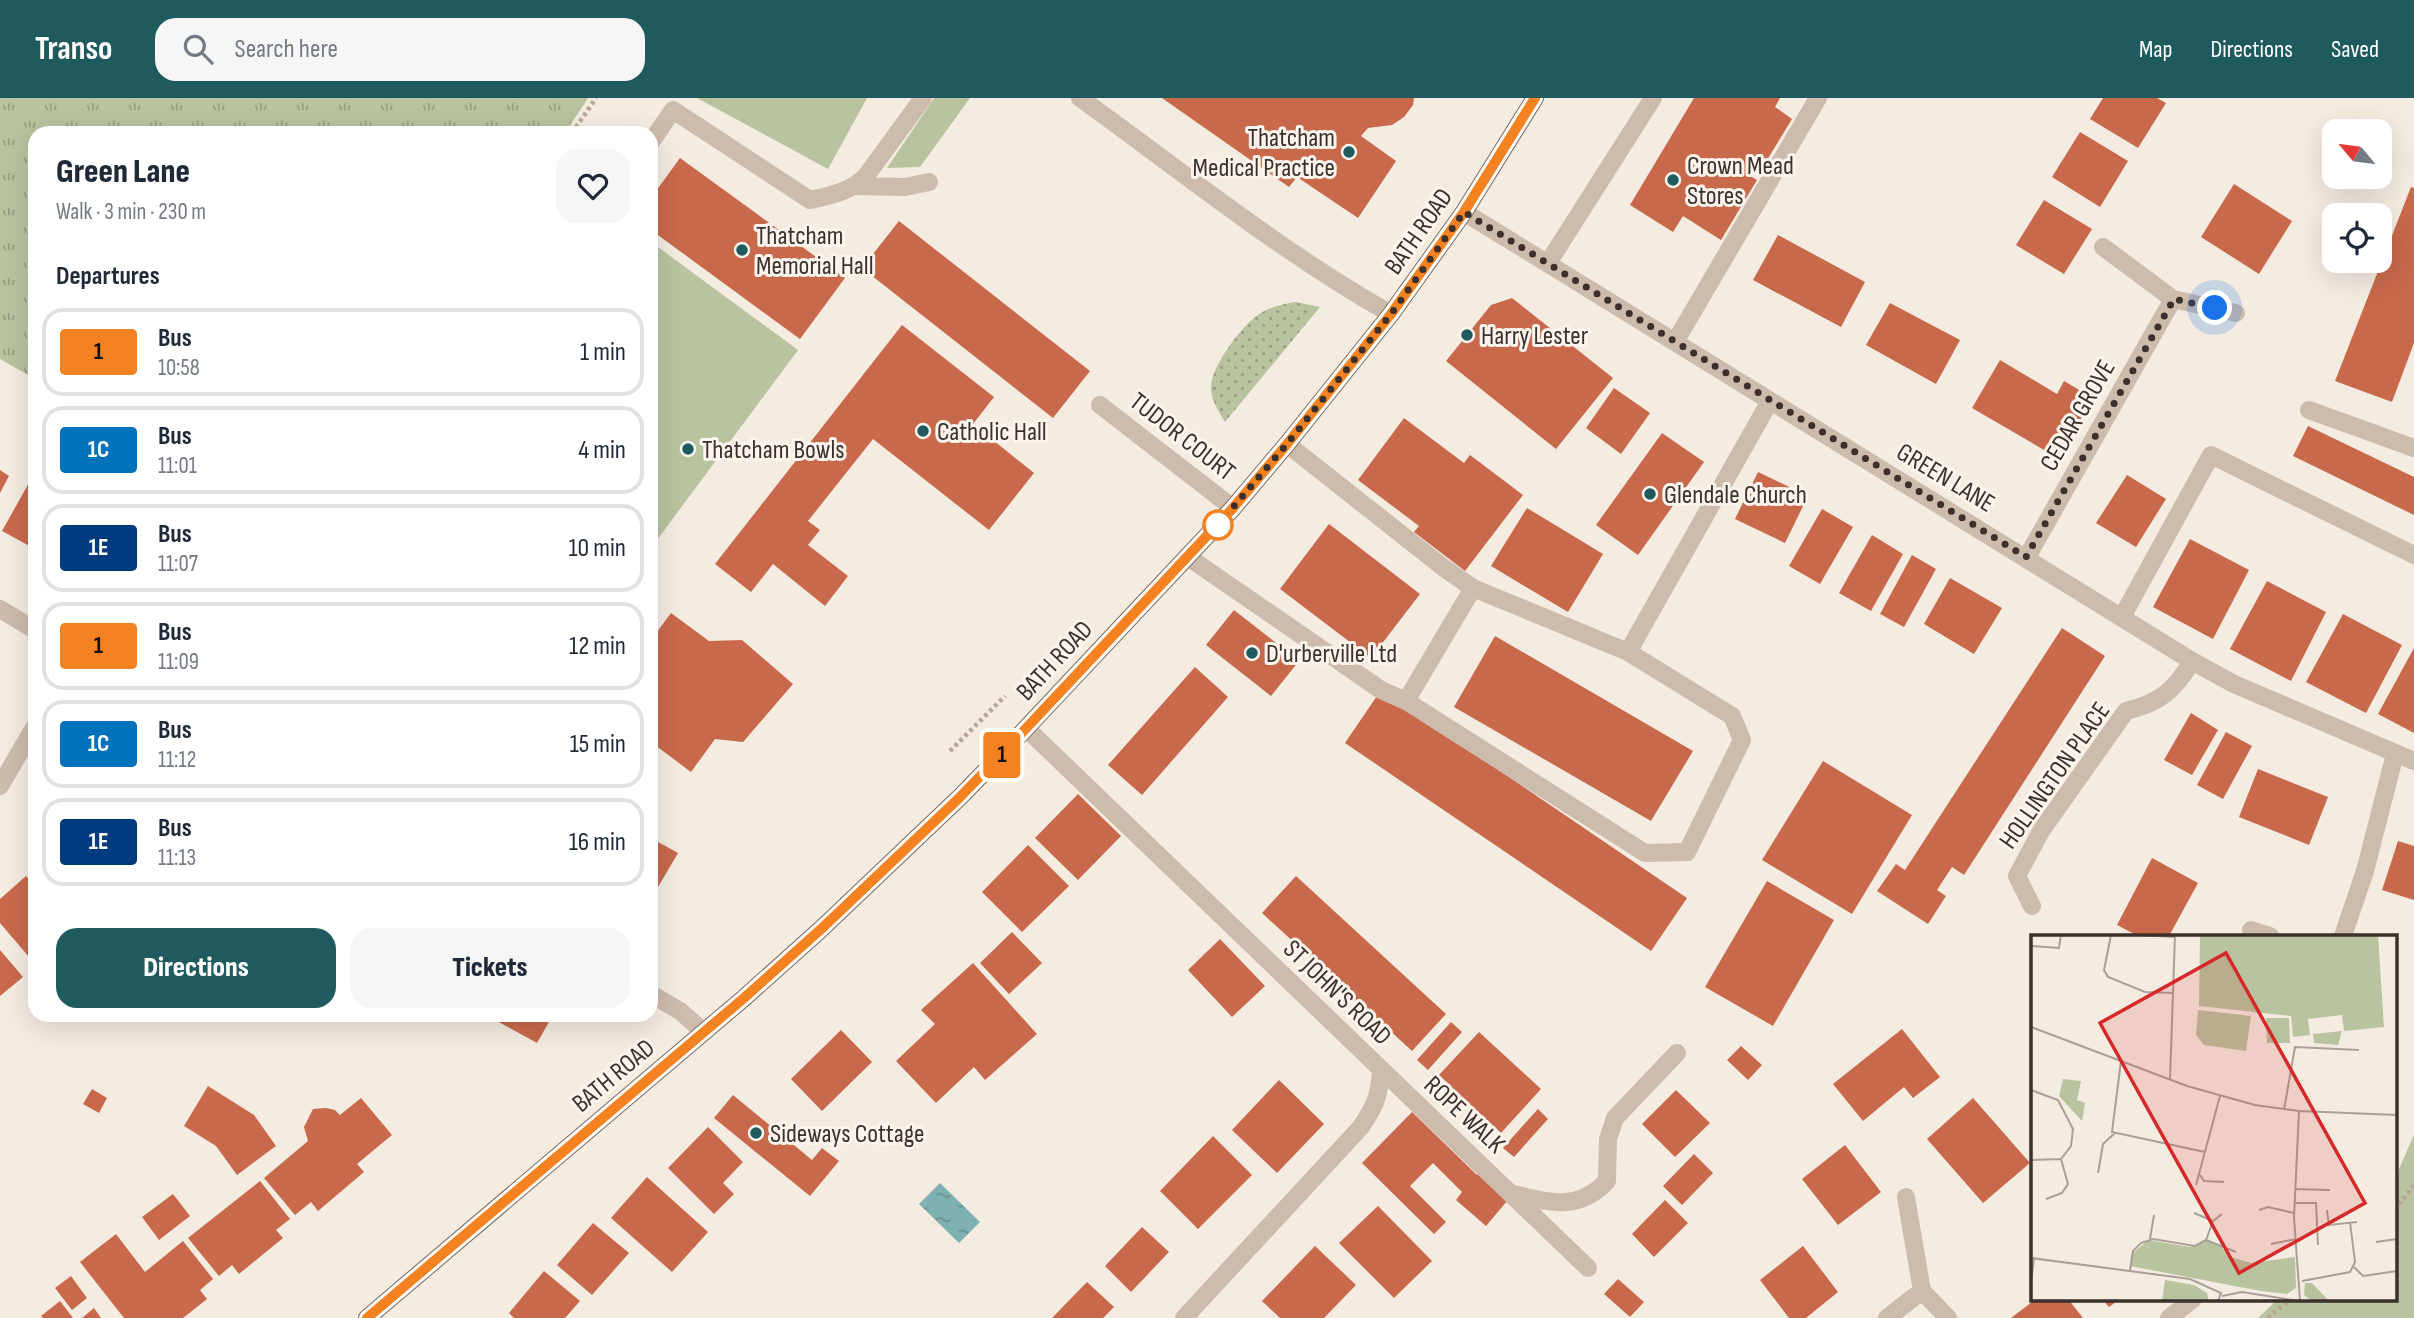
<!DOCTYPE html>
<meta charset="utf-8">
<style>
:root{--surface:#fff;--page:#f6f6f7;--text:#1f2937;--muted:#747a83;--line:#e0e1e3;--accent:#1f5a5e}
body{margin:0;font-family:"Sofia Sans Condensed",sans-serif;background:var(--page);color:var(--text);height:100vh;display:flex;flex-direction:column;font-size:26px;white-space:nowrap}
*{box-sizing:border-box;margin:0}
p{font-size:23px;color:var(--muted)}
.icon{flex:none;width:38px;height:38px;fill:none;stroke:currentColor;stroke-width:2;stroke-linecap:round;stroke-linejoin:round}
.map{position:relative;flex:1;overflow:hidden}
.drawer{position:absolute;left:28px;top:28px;width:630px;height:896px;display:flex;flex-direction:column;background:var(--surface);border-radius:21px;box-shadow:0 7px 28px #0002}
.drawer>*{flex:none}
.badge{padding:0 14px;border-radius:5px;font-size:24px;line-height:46px}
.needle{width:46px;rotate:299deg}
.buttons{position:absolute;left:2322px;top:21px;display:grid;gap:14px}
.buttons a{display:grid;place-items:center;width:70px;height:70px;border-radius:14px;background:var(--surface);box-shadow:0 7px 28px #0002;font-size:35px}
.you{position:absolute;width:35px;height:35px;margin:-18px;border:5px solid #fff;border-radius:50%;background:#1a73e8;box-shadow:0 0 0 10px #1a73e833}
.map>.badge{position:absolute;translate:-50% -50%;box-shadow:0 0 0 4px #fff}
h2{padding:0 28px;font-size:26px;line-height:63px}
.round{display:grid;place-items:center;flex:none;width:74px;height:74px;border-radius:21px;background:var(--page)}
.summary{display:flex;align-items:center;justify-content:space-between;height:119px;padding:0 28px}
h1{font-size:33px;font-weight:800;line-height:52px}
.primary-button{display:flex;gap:14px;margin-top:auto;padding:14px 28px}
.primary-button a{flex:1;height:80px;border-radius:21px;background:var(--accent);color:#fff;font-size:28px;font-weight:800;line-height:80px;text-align:center}
.primary-button a+a{background:var(--page);color:var(--text)}
ul{padding:0;list-style:none}
li{display:flex;align-items:center;gap:21px;height:88px;margin:0 14px 10px;padding:0 14px;border:4px solid var(--line);border-radius:21px}
li div{flex:1}
li b{display:block;font-size:26px}
li em{font-style:normal}
li .badge{min-width:77px;font-weight:700;text-align:center}
header{display:flex;align-items:center;gap:42px;box-sizing:border-box;height:98px;padding:0 35px;background:var(--accent);color:#fff}
header strong{font-size:33px}
nav{display:flex;gap:38px;margin-inline-start:auto;font-size:24px}
.search{width:490px;height:63px;background:var(--page);display:flex;align-items:center;gap:18px;box-sizing:border-box;padding:0 24px;border-radius:21px;color:var(--muted);font-size:26px}
.map>svg:first-child{display:block}
.grass{fill:#b8c4a0}
.park{fill:url(#park-tufts)}
.garden{fill:url(#garden-dots)}
.water{fill:url(#water-ripples)}
.building{fill:#c8694b}
.lines{fill:none;stroke-linecap:round;stroke-linejoin:round}
.path{stroke:#b9a596;stroke-width:4.5;stroke-dasharray:3.5 3.5;stroke-linecap:butt}
.minor{stroke:#cdbbac;stroke-width:18}
.major{stroke:#7d675c;stroke-width:18}
.line-casing{stroke:#fff;stroke-width:16}
.line{stroke:#f58220;stroke-width:10}
.walk{stroke:#3b302b;stroke-width:7;stroke-dasharray:0 12.6}
.poi-dot{fill:#1f5a5e;stroke:#fbf5ee;stroke-width:2.5}
.stop-dot{fill:#fff;stroke:#f58220;stroke-width:3.5}
.labels{text-anchor:middle;stroke-width:6;stroke-linejoin:round;paint-order:stroke}
.poi-label{font-size:26px;fill:#3b302b;stroke:#fbf5ee;text-anchor:start}
.street-label{font-size:26px;fill:#3b302b;stroke:#fbf5ee}
.inset-road{fill:none;stroke:#aaa098;stroke-width:2}
.view{fill:#d62828;fill-opacity:0.15;stroke:#d62828;stroke-width:3.5}
.inset-edge{fill:none;stroke:#3b302b;stroke-width:3.5}
</style>
<header>
<strong>Transo</strong>
<div class="search"><svg class="icon" aria-label="search" viewBox="0 0 24 24"><circle cx="10" cy="10" r="6"/><path d="M15 15l6 6"/></svg>Search here</div>
<nav><a>Map</a><a>Directions</a><a>Saved</a></nav>
</header>
<div class="map">
<svg width="2414" height="1220" viewBox="0 0 2414 1220">
<defs>
<pattern id="park-tufts" width="24" height="20" patternUnits="userSpaceOnUse" patternTransform="scale(1.75)"><rect width="24" height="20" fill="#b8c4a0"/><path d="M3 7l-1-3M5 7V3M7 7l1-3M15 17l-1-3M17 17v-4M19 17l1-3" fill="none" stroke="#97a083"/></pattern>
<pattern id="garden-dots" width="8" height="8" patternUnits="userSpaceOnUse" patternTransform="scale(1.75)"><rect width="8" height="8" fill="#b8c4a0"/><path d="M2 2h.1M6 6h.1" fill="none" stroke="#97a083" stroke-width="1.8" stroke-linecap="round"/></pattern>
<pattern id="water-ripples" width="26" height="14" patternUnits="userSpaceOnUse" patternTransform="scale(1.75)"><rect width="26" height="14" fill="#7fb0b2"/><path d="M2 4q2-2 4 0t4 0M15 11q2-2 4 0t4 0" fill="none" stroke="#699091"/></pattern>
</defs>
<rect width="100%" height="100%" fill="#f4ebe1"/>
<path class="grass" d="M 697,0 L 867,0 L 828,71 Z
M 934,0 L 970,0 L 920,69 L 887,70 Z
M 651,144 L 798,252 L 651,450 Z
M 2414,1037 L 2414,1220 L 2258,1220 L 2278,1201 L 2395,1201 L 2395,1080 Z"/>
<path class="park" d="M 0,0 L 588,0 L 565,35 L 35,35 L 35,281 L 0,261 Z"/>
<path class="garden" d="M 1296,204 L 1320,209 L 1225,324 C 1219,313 1210,301 1211,288 C 1212,268 1239,232 1255,219 C 1266,210 1282,206 1296,204 Z"/>
<path class="water" d="M 940,1085 L 980,1124 L 959,1145 L 919,1106 Z"/>
<path class="building" d="M 1162,0 L 1414,0 L 1413,7 L 1404,19 L 1392,27 L 1368,30 L 1361,38 L 1396,63 L 1358,120 L 1297,79 L 1289,89 Z
M 1694,0 L 1780,0 L 1775,9 L 1792,21 L 1767,62 L 1760,57 L 1747,76 L 1757,82 L 1721,142 L 1683,118 L 1673,134 L 1630,107 Z
M 2103,0 L 2157,0 L 2166,5 L 2138,50 L 2090,21 Z
M 2080,34 L 2128,63 L 2100,109 L 2052,79 Z
M 680,60 L 845,180 L 800,241 L 651,132 L 651,100 Z
M 2234,86 L 2292,123 L 2259,176 L 2201,139 Z
M 2411,89 L 2414,90 L 2414,245 L 2392,304 L 2335,283 Z
M 2044,102 L 2092,131 L 2064,176 L 2016,147 Z
M 899,123 L 1090,273 L 1053,320 L 862,170 Z
M 1778,137 L 1865,184 L 1841,229 L 1753,182 Z
M 1512,200 L 1613,280 L 1556,351 L 1446,263 L 1491,207 Z
M 1890,205 L 1960,242 L 1936,286 L 1866,247 Z
M 902,227 L 994,299 L 973,326 L 1034,375 L 989,432 L 873,341 L 808,423 L 820,432 L 808,447 L 848,478 L 825,508 L 773,466 L 751,494 L 715,466 Z
M 2000,262 L 2057,296 L 2064,283 L 2093,300 L 2058,360 L 1972,310 Z
M 1614,290 L 1650,315 L 1621,356 L 1586,330 Z
M 1404,320 L 1464,365 L 1470,357 L 1523,397 L 1465,473 L 1414,434 L 1419,428 L 1358,382 Z
M 2308,328 L 2414,379 L 2414,417 L 2293,358 Z
M 1662,335 L 1704,364 L 1638,457 L 1596,427 Z
M 0,372 L 9,378 L 0,395 Z
M 1758,374 L 1808,398 L 1785,445 L 1735,421 Z
M 2127,377 L 2166,401 L 2136,449 L 2096,425 Z
M 30,383 L 35,386 L 35,451 L 2,433 Z
M 1527,410 L 1603,456 L 1568,514 L 1491,468 Z
M 1822,411 L 1853,429 L 1820,486 L 1789,468 Z
M 1329,426 L 1420,496 L 1371,560 L 1280,491 Z
M 1872,437 L 1903,456 L 1871,513 L 1839,495 Z
M 2190,441 L 2249,472 L 2213,541 L 2153,509 Z
M 1912,457 L 1936,471 L 1904,529 L 1880,516 Z
M 1950,480 L 2002,510 L 1974,556 L 1924,526 Z
M 2267,483 L 2326,514 L 2291,583 L 2230,551 Z
M 1234,512 L 1299,563 L 1271,598 L 1206,547 Z
M 671,515 L 709,543 L 742,542 L 793,586 L 743,644 L 715,641 L 691,674 L 651,644 L 651,542 Z
M 2343,516 L 2402,547 L 2366,615 L 2306,584 Z
M 2062,530 L 2105,558 L 1964,777 L 1952,769 L 1937,792 L 1946,798 L 1928,826 L 1877,793 L 1896,766 L 1905,772 Z
M 1495,538 L 1693,653 L 1651,723 L 1454,609 Z
M 2414,550 L 2414,635 L 2378,616 Z
M 1195,569 L 1228,599 L 1142,697 L 1108,667 Z
M 1381,592 L 1687,800 L 1651,853 L 1345,645 Z
M 2191,615 L 2218,632 L 2192,677 L 2164,662 Z
M 2226,634 L 2252,648 L 2223,701 L 2197,687 Z
M 1823,663 L 1912,717 L 1852,816 L 1762,762 Z
M 2258,671 L 2328,699 L 2309,747 L 2239,719 Z
M 1078,696 L 1121,738 L 1078,782 L 1035,740 Z
M 651,740 L 678,755 L 651,801 Z
M 2398,743 L 2414,748 L 2414,802 L 2382,792 Z
M 1028,747 L 1069,788 L 1022,834 L 982,794 Z
M 2152,760 L 2198,785 L 2169,838 L 2138,838 L 2117,827 Z
M 26,778 L 35,788 L 35,866 L 0,825 L 0,801 Z
M 1296,778 L 1446,916 L 1412,953 L 1262,815 Z
M 1767,783 L 1834,822 L 1773,928 L 1705,889 Z
M 1012,834 L 1042,865 L 1009,896 L 980,865 Z
M 1220,841 L 1265,888 L 1232,919 L 1188,872 Z
M 0,852 L 23,879 L 0,898 Z
M 973,865 L 1037,936 L 985,982 L 974,969 L 936,1005 L 896,963 L 935,926 L 921,912 Z
M 486,917 L 553,917 L 537,945 Z
M 1451,924 L 1462,934 L 1428,972 L 1417,962 Z
M 1902,931 L 1940,979 L 1913,1000 L 1904,989 L 1863,1023 L 1833,986 Z
M 841,932 L 872,964 L 822,1013 L 791,981 Z
M 1479,934 L 1541,991 L 1501,1035 L 1439,977 Z
M 1741,948 L 1762,967 L 1748,982 L 1727,962 Z
M 1279,982 L 1324,1026 L 1277,1075 L 1232,1032 Z
M 208,988 L 254,1017 L 276,1048 L 237,1077 L 216,1048 L 184,1028 Z
M 92,991 L 107,1000 L 99,1015 L 83,1006 Z
M 1676,992 L 1710,1025 L 1675,1059 L 1642,1026 Z
M 733,997 L 812,1062 L 822,1050 L 839,1063 L 810,1098 L 714,1020 Z
M 361,1000 L 392,1037 L 357,1066 L 364,1074 L 318,1113 L 311,1104 L 295,1117 L 264,1080 L 308,1043 L 304,1029 L 313,1011 L 326,1010 L 335,1012 L 340,1017 Z
M 1973,1000 L 2030,1065 L 1983,1105 L 1927,1041 Z
M 1538,1011 L 1548,1021 L 1514,1059 L 1503,1050 Z
M 1412,1014 L 1477,1077 L 1483,1070 L 1513,1096 L 1486,1128 L 1456,1102 L 1462,1094 L 1433,1065 L 1410,1088 L 1446,1124 L 1434,1136 L 1362,1065 Z
M 708,1029 L 743,1064 L 723,1085 L 734,1096 L 714,1116 L 668,1070 Z
M 1213,1038 L 1252,1077 L 1198,1131 L 1160,1093 Z
M 1845,1047 L 1881,1094 L 1838,1127 L 1802,1081 Z
M 1694,1056 L 1713,1075 L 1682,1107 L 1663,1088 Z
M 647,1079 L 708,1134 L 672,1174 L 611,1120 Z
M 260,1083 L 290,1121 L 276,1132 L 283,1140 L 239,1176 L 232,1167 L 219,1178 L 188,1140 Z
M 173,1096 L 190,1118 L 159,1142 L 142,1119 Z
M 1665,1102 L 1688,1125 L 1654,1159 L 1632,1136 Z
M 1378,1108 L 1432,1163 L 1394,1200 L 1339,1145 Z
M 593,1125 L 629,1155 L 592,1197 L 557,1167 Z
M 1142,1129 L 1169,1154 L 1131,1194 L 1105,1168 Z
M 116,1136 L 145,1174 L 183,1143 L 213,1181 L 200,1192 L 207,1201 L 183,1220 L 124,1220 L 80,1164 Z
M 1315,1148 L 1356,1187 L 1324,1220 L 1280,1220 L 1262,1203 Z
M 1803,1148 L 1838,1194 L 1806,1220 L 1789,1220 L 1760,1182 Z
M 544,1173 L 580,1203 L 565,1220 L 514,1220 L 509,1215 Z
M 71,1178 L 87,1200 L 72,1212 L 55,1190 Z
M 1618,1181 L 1644,1204 L 1630,1219 L 1604,1196 Z
M 1087,1184 L 1114,1209 L 1103,1220 L 1052,1220 Z
M 2036,1201 L 2068,1201 L 2083,1220 L 2011,1220 Z
M 2102,1201 L 2120,1201 L 2109,1209 Z
M 60,1203 L 73,1220 L 43,1220 L 41,1218 Z
M 94,1210 L 101,1220 L 82,1220 Z"/>
<g class="lines">
<path class="path" d="M 572,35 L 596,0
M 950,653 L 1005,598
M 2395,1112 L 2414,1087
M 2268,1220 L 2291,1201"/>
<path class="minor" d="M 1080,0 C 1183,74 1281,154 1391,216
M 651,44 L 673,12 L 810,102 C 832,97 850,94 866,78 L 923,0
M 856,88 L 905,89 L 929,84
M 1464,114 L 2192,563 L 2234,586 L 2414,663
M 2103,149 L 2173,201 L 2236,215
M 1548,165 L 1653,0
M 1675,244 L 1818,0
M 1100,307 L 1233,410
M 2309,312 L 2414,350
M 1287,346 L 1444,470 L 1473,490
M 1188,459 L 1381,592 L 1406,603 L 1645,755 L 1687,754 L 1742,642 L 1732,618 L 1628,554 L 1473,490 L 1406,603
M 2027,459 L 2173,201
M 0,511 L 35,532
M 2122,519 L 2211,357 L 2414,457
M 1628,554 L 1770,303
M 1026,630 L 1588,1170
M 0,688 L 35,628
M 2032,808 L 2017,778 L 2041,733 L 2126,613 C 2160,605 2175,592 2192,563
M 2251,832 L 2270,838
M 2343,838 L 2365,773 L 2395,656
M 651,896 L 680,913 L 704,934
M 1514,1096 C 1550,1105 1579,1113 1607,1083 L 1608,1041 L 1615,1020 L 1677,955
M 1922,1193 L 1948,1220
M 1184,1220 L 1360,1030 C 1375,1009 1379,999 1381,973
M 1887,1220 L 1922,1193 L 1906,1099
M 2169,1220 L 2193,1201"/>
<path class="major" d="M 367,1220 L 744,900 L 820,832 L 960,699 L 1000,658 L 1233,410 L 1287,346 L 1391,216 L 1464,114 L 1535,0"/>
</g>
<g class="lines">
<defs>
<path id="line" d="M 367,1220 L 744,900 L 820,832 L 960,699 L 1000,658 L 1233,410 L 1287,346 L 1391,216 L 1464,114 L 1535,0"/>
</defs>
<use href="#line" class="line-casing"/>
<use href="#line" class="line"/>
<path class="walk" d="M 1218,427 L 1287,346 L 1391,216 L 1464,114 L 2026,459 L 2174,201 L 2215,210"/>
</g>
<g class="poi-dot">
<circle cx="1349" cy="54" r="7"/>
<circle cx="1673" cy="82" r="7"/>
<circle cx="742" cy="152" r="7"/>
<circle cx="1467" cy="237" r="7"/>
<circle cx="923" cy="333" r="7"/>
<circle cx="688" cy="351" r="7"/>
<circle cx="1650" cy="396" r="7"/>
<circle cx="1252" cy="555" r="7"/>
<circle cx="756" cy="1035" r="7"/>
</g>
<circle class="stop-dot" cx="1218" cy="427" r="14"/>
<g class="labels">
<g class="poi-label">
<text x="1335" y="48" text-anchor="end">Thatcham<tspan x="1335" dy="30">Medical Practice</tspan></text>
<text x="1687" y="76">Crown Mead<tspan x="1687" dy="30">Stores</tspan></text>
<text x="756" y="146">Thatcham<tspan x="756" dy="30">Memorial Hall</tspan></text>
<text x="1481" y="246">Harry Lester</text>
<text x="937" y="342">Catholic Hall</text>
<text x="702" y="360">Thatcham Bowls</text>
<text x="1664" y="405">Glendale Church</text>
<text x="1266" y="564">D'urberville Ltd</text>
<text x="770" y="1044">Sideways Cottage</text>
</g>
<g class="street-label">
<text transform="translate(1418 133) rotate(-55)" y="9">BATH ROAD</text>
<text transform="translate(2077 317) rotate(-60)" y="9">CEDAR GROVE</text>
<text transform="translate(1183 338) rotate(38)" y="9">TUDOR COURT</text>
<text transform="translate(1946 379) rotate(31)" y="9">GREEN LANE</text>
<text transform="translate(1054 562) rotate(-47)" y="9">BATH ROAD</text>
<text transform="translate(2054 677) rotate(-55)" y="9">HOLLINGTON PLACE</text>
<text transform="translate(1338 894) rotate(44)" y="9">ST JOHN'S ROAD</text>
<text transform="translate(613 977) rotate(-40)" y="9">BATH ROAD</text>
<text transform="translate(1465 1016) rotate(43)" y="9">ROPE WALK</text>
</g>
</g>
<g transform="translate(2031 837)">
<rect width="366" height="366" fill="#f4ebe1"/>
<path d="M 167,75 L 220,81 L 215,116 L 173,110 L 165,100 ZM 235,83 L 258,83 L 259,108 L 236,108 ZM 117,305 L 159,312 L 175,305 L 190,312 L 197,321 L 220,328 L 264,322 L 265,353 L 256,359 L 230,356 L 99,331 L 100,320 ZM 274,348 L 281,348 L 298,366 L 278,364 L 273,360 Z" fill="#b8c4a0"/>
<path d="M 169,0 L 347,0 L 353,92 L 313,96 L 311,80 L 277,84 L 279,100 L 262,102 L 260,81 L 168,71 ZM 32,144 L 50,146 L 46,165 L 54,168 L 51,186 L 28,161 ZM 134,345 L 163,350 L 176,358 L 178,366 L 131,366 Z" fill="#b8c4a0"/>
<path d="M 311,96 L 307,110 L 283,108 L 282,99 Z" fill="#b8c4a0"/>
<path class="inset-road" d="M 80,0 L 73,35 L 77,42 L 114,57 L 142,58M 108,0 L 144,2M 0,11 L 28,13 L 30,0M 0,92 L 156,151 L 224,170 L 268,176 L 366,180M 90,126 L 81,197 L 174,217M 139,145 L 144,0M 0,155 L 27,165 L 42,194 L 40,211 L 30,224 L 0,225M 253,175 L 264,112 L 328,115M 268,176 L 263,283 L 269,366M 67,238 L 72,209 L 84,198M 169,240 L 173,246 L 193,247M 165,250 L 189,161M 264,254 L 299,255M 15,264 L 31,258 L 37,249 L 30,224M 263,268 L 285,268 L 287,310M 228,275 L 237,272 L 263,278M 296,275 L 298,290 L 326,287M 163,278 L 182,286 L 191,279M 119,304 L 123,280M 175,305 L 205,317M 345,307 L 366,304M 240,309 L 265,304M 0,323 L 159,344 L 190,358 L 187,366M 323,332 L 332,341 L 366,336M 99,336 L 102,316 L 110,308 L 122,304 L 164,311 L 175,305 L 182,286M 271,346 L 319,337 L 324,327 L 319,287M 0,348 L 3,323M 191,361 L 211,357 L 268,366"/>
<path class="view" d="M 195,18 L 334,268 L 208,338 L 69,88 Z"/>
<rect width="366" height="366" class="inset-edge"/>
</g>
</svg>
<div class="buttons">
<a><svg class="needle" viewBox="-14 -14 28 28"><path d="M0-13l5 13h-10z" fill="#e53935"/><path d="M0 13l5-13h-10z" fill="#747a83"/></svg></a>
<a><svg class="icon" aria-label="locate" viewBox="0 0 24 24"><circle cx="12" cy="12" r="6"/><path d="M12 2v4M12 18v4M2 12h4M18 12h4"/></svg></a>
</div>
<div class="you" style="left:2215px;top:210px"></div>
<b class="badge" style="left:1002px;top:657px;background:#f58220;color:#111">1</b>
<section class="drawer">
<div class="summary"><div><h1>Green Lane</h1><p>Walk · 3 min · 230 m</p></div><a class="round"><svg class="icon" aria-label="heart" viewBox="0 0 24 24"><path d="M12 20l-8-8c-3-5 5-10 8-4 3-6 11-1 8 4z"/></svg></a></div>
<h2>Departures</h2>
<ul>
<li><span class="badge" style="background:#f58220;color:#111">1</span><div><b>Bus</b><p>10:58</p></div><em>1 min</em></li>
<li><span class="badge" style="background:#0072bc;color:#fff">1C</span><div><b>Bus</b><p>11:01</p></div><em>4 min</em></li>
<li><span class="badge" style="background:#003b80;color:#fff">1E</span><div><b>Bus</b><p>11:07</p></div><em>10 min</em></li>
<li><span class="badge" style="background:#f58220;color:#111">1</span><div><b>Bus</b><p>11:09</p></div><em>12 min</em></li>
<li><span class="badge" style="background:#0072bc;color:#fff">1C</span><div><b>Bus</b><p>11:12</p></div><em>15 min</em></li>
<li><span class="badge" style="background:#003b80;color:#fff">1E</span><div><b>Bus</b><p>11:13</p></div><em>16 min</em></li>
</ul>
<div class="primary-button"><a>Directions</a><a>Tickets</a></div>
</section>
</div>
